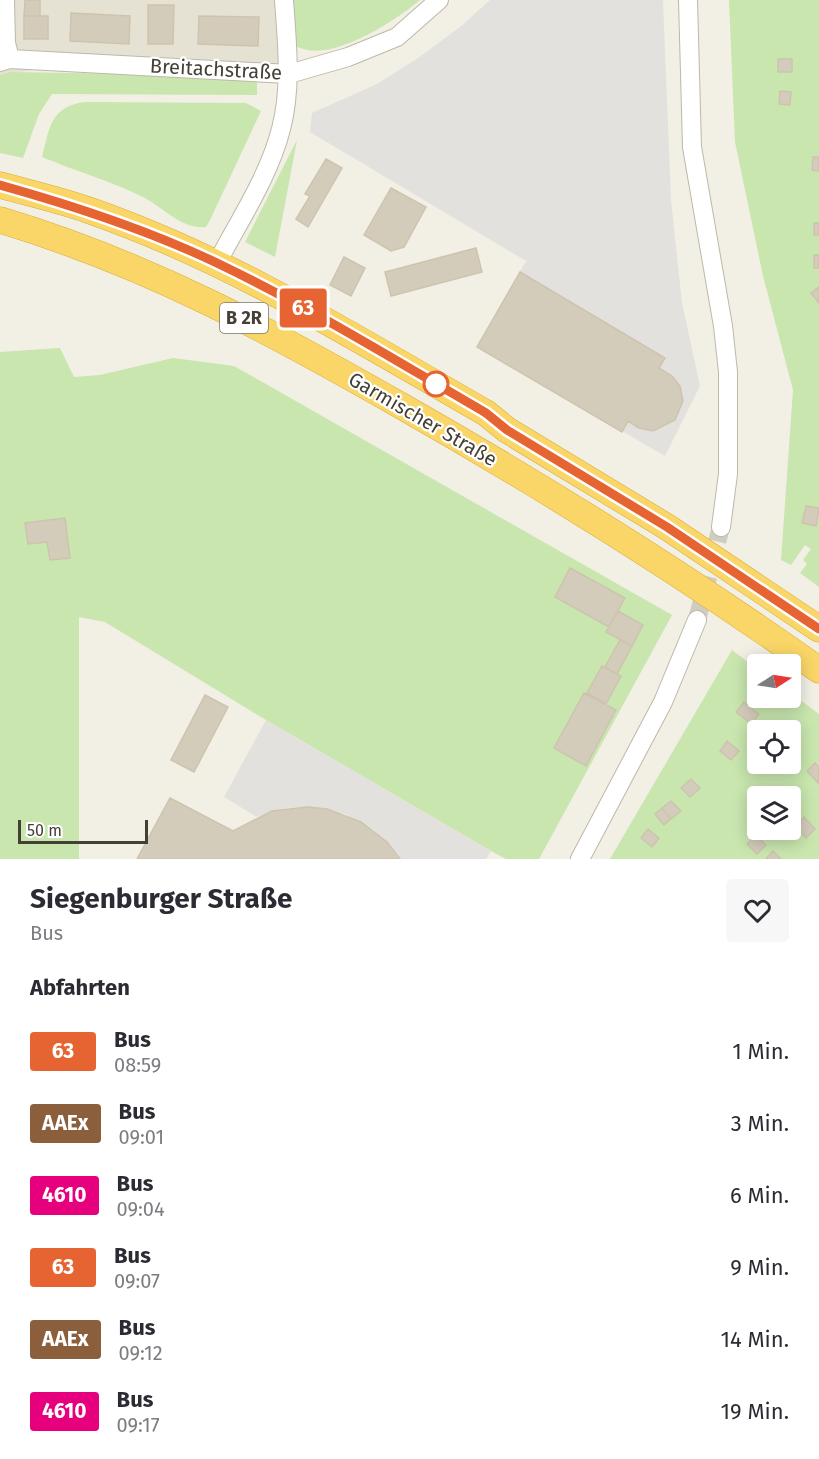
<!DOCTYPE html>
<html lang="de">
<meta charset="utf-8">
<style>
:root{--surface:#fff;--page:#f7f7f7;--text:#2b2b33;--muted:#7c7c81}
body{margin:0;font-family:"Fira Sans",sans-serif;background:var(--page);color:var(--text);height:100vh;display:flex;flex-direction:column;font-size:22px;white-space:nowrap}
*{box-sizing:border-box;margin:0}
p{font-size:20px;color:var(--muted)}
.icon{flex:none;width:33px;height:33px;fill:none;stroke:currentColor;stroke-width:2;stroke-linecap:round;stroke-linejoin:round}
.map{position:relative;height:859px;overflow:hidden}
.side{display:flex;flex-direction:column;background:var(--surface);flex:1}
.side>*{flex:none}
.badge{padding:0 12px;border-radius:4px;font-size:21px;line-height:39px}
.needle{width:39px;rotate:78deg}
.controls{position:absolute;left:747px;top:654px;display:grid;gap:12px}
.controls a{display:grid;place-items:center;width:54px;height:54px;border-radius:6px;background:var(--surface);box-shadow:0 3px 15px #0003;font-size:30px}
.scale{position:absolute;left:18px;bottom:15px;width:130px;box-sizing:border-box;padding-left:6px;border:3px solid #444035;border-top:0;font-size:16px;line-height:21px;white-space:nowrap;color:#444035;-webkit-text-stroke:4px #fff;paint-order:stroke}
.map>.badge{position:absolute;translate:-50% -50%;box-shadow:0 0 0 3px #fff}
h2{padding:0 30px;font-size:22px;line-height:54px}
.round{display:grid;place-items:center;flex:none;width:63px;height:63px;border-radius:6px;background:var(--page)}
.headline{display:flex;align-items:center;justify-content:space-between;height:102px;padding:0 30px}
h1{font-size:28px;font-weight:700;line-height:45px}
ul{padding:0;list-style:none}
li{display:flex;align-items:center;gap:18px;height:72px;padding:0 30px}
li div{flex:1}
li b{display:block;font-size:22px}
li em{font-style:normal}
li .badge{min-width:66px;font-weight:700;text-align:center}
.map>svg:first-child{display:block}
.residential{fill:#e6e2d3}
.green{fill:#c8e6ae;fill-rule:evenodd}
.parking{fill:#e3e1dd}
.building{fill:#d3ccbb;stroke:#cec4ae;stroke-width:1.5}
.lines{fill:none;stroke-linecap:round;stroke-linejoin:round}
.minor-tunnel{stroke:#cfccc2;stroke-width:18;stroke-dasharray:18 9;stroke-linecap:butt}
.minor-casing{stroke:#bdb8a8;stroke-width:20}
.highway-casing{stroke:#d9ac38;stroke-width:27}
.minor{stroke:#fff;stroke-width:18}
.highway{stroke:#fad668;stroke-width:26}
.line-casing{stroke:#fff;stroke-width:14}
.line{stroke:#e66432;stroke-width:9}
.stop-dot{fill:#fff;stroke:#e66432;stroke-width:3}
.labels{text-anchor:middle;stroke-width:4.5;stroke-linejoin:round;paint-order:stroke}
.shield{fill:#fff;stroke:#7c7972;stroke-width:1.5}
.shield-label{font-size:18px;font-weight:bold;fill:#444035}
.street-label{font-size:20px;fill:#444035;stroke:#fff}
</style>
<div class="map">
<svg width="819" height="859" viewBox="0 0 819 859">
<rect width="100%" height="100%" fill="#f2efe5"/>
<path class="residential" d="M 0,0 L 293,0 L 293,44 L 270,75 L 34,70 L 0,75 Z"/>
<path class="green" d="M 293,0 L 420,0 C 395,21 325,68 293,44 Z
M 729,0 L 819,0 L 819,587 L 800,573 L 807,564 L 803,560 L 811,549 L 805,545 L 791,565 L 781,560 L 793,390 L 763,276 L 735,142 Z
M 10,72 L 257,76 L 257,95 L 52,94 L 39,114 L 23,158 L 0,153 L 0,75 Z
M 85,102 L 246,103 L 261,111 L 210,220 L 206,227 C 182,230 163,207 143,197 C 111,181 75,171 42,157 C 50,127 50,107 85,102 Z
M 297,140 L 275,257 L 245,242 Z
M 60,348 L 74,377 L 100,375 L 173,358 L 234,366 L 672,615 L 539,859 L 506,859 L 491,851 L 266,720 L 105,622 L 79,617 L 79,859 L 0,859 L 0,352 Z
M 732,650 L 757,669 L 758,698 L 790,698 L 791,693 L 819,714 L 819,859 L 610,859 ZM 758,730 L 790,730 L 790,764 L 758,764 ZM 758,796 L 790,796 L 790,830 L 758,830 Z"/>
<path class="parking" d="M 490,0 L 663,0 L 671,200 L 682,303 L 700,386 L 665,456 L 477,347 L 526,261 L 310,132 L 312,113 L 377,84 L 418,58 L 460,27 Z
M 266,720 L 491,851 L 486,859 L 400,859 L 375,831 L 345,814 L 307,807 L 287,808 L 257,817 L 224,797 Z"/>
<path class="building" d="M 25,0 L 40,0 L 40,16 L 24,16 Z
M 148,5 L 174,5 L 173,44 L 148,44 Z
M 71,13 L 130,16 L 129,44 L 70,41 Z
M 24,16 L 48,16 L 48,39 L 24,39 Z
M 199,16 L 259,17 L 258,46 L 198,44 Z
M 778,59 L 792,59 L 792,72 L 778,72 Z
M 780,91 L 791,92 L 790,105 L 779,104 Z
M 813,157 L 819,157 L 819,171 L 812,170 Z
M 326,159 L 342,168 L 308,227 L 296,219 L 310,196 L 305,194 Z
M 391,188 L 426,207 L 404,247 L 391,251 L 364,235 Z
M 814,223 L 819,223 L 819,235 L 814,235 Z
M 476,248 L 482,272 L 391,296 L 385,272 Z
M 814,255 L 819,255 L 819,268 L 814,268 Z
M 344,257 L 365,268 L 351,296 L 330,285 Z
M 520,272 L 665,358 L 659,368 L 672,376 L 680,386 L 683,401 L 675,420 L 653,431 L 639,428 L 628,421 L 622,432 L 477,347 Z
M 819,287 L 819,303 L 811,293 Z
M 806,506 L 819,508 L 816,526 L 802,523 Z
M 65,518 L 70,558 L 50,560 L 47,542 L 28,544 L 25,523 Z
M 570,568 L 625,598 L 609,627 L 555,597 Z
M 618,611 L 643,625 L 632,646 L 606,632 Z
M 620,640 L 632,646 L 617,674 L 605,667 Z
M 602,666 L 621,676 L 606,704 L 587,693 Z
M 755,673 L 758,675 L 758,689 L 748,683 Z
M 584,693 L 616,710 L 586,766 L 554,748 Z
M 205,695 L 228,707 L 194,772 L 171,760 Z
M 744,702 L 759,714 L 751,724 L 736,712 Z
M 727,741 L 739,751 L 731,760 L 720,751 Z
M 815,763 L 819,767 L 818,783 L 807,771 Z
M 691,779 L 700,788 L 690,797 L 681,788 Z
M 170,798 L 233,831 L 272,811 L 307,807 L 327,809 L 361,822 L 387,842 L 400,859 L 137,859 Z
M 671,801 L 681,811 L 671,819 L 662,808 Z
M 662,808 L 671,819 L 664,825 L 655,814 Z
M 804,817 L 815,829 L 806,838 L 794,826 Z
M 648,829 L 659,838 L 652,847 L 641,838 Z
M 756,835 L 766,845 L 757,854 L 747,844 Z
M 773,851 L 781,859 L 766,859 Z"/>
<g class="lines">
<path class="minor-tunnel" d="M 697,620 L 721,527"/>
<defs>
<path id="minor" d="M 5,0 L 6,43 L 10,59
M 688,0 L 692,147 L 723,326 L 728,372 L 728,474 L 721,527
M 0,62 L 10,59 L 289,74 L 348,57 L 397,37 L 439,0
M 217,263 C 239,221 269,176 281,129 C 292,87 287,43 284,0
M 580,859 L 663,702 L 697,620"/>
<path id="highway" d="M 0,185 C 29,193 60,200 88,210 C 230,259 357,339 486,413 L 507,430 L 667,527 L 819,629
M 0,220 C 150,265 270,331 405,408 C 547,489 685,575 819,670"/>
</defs>
<use href="#minor" class="minor-casing"/>
<use href="#highway" class="highway-casing"/>
<use href="#minor" class="minor"/>
<use href="#highway" class="highway"/>
</g>
<g class="lines">
<defs>
<path id="line" d="M 0,185 C 75,206 149,230 219,264 C 311,308 398,362 486,413 L 507,430 L 667,527 L 819,629"/>
</defs>
<use href="#line" class="line-casing"/>
<use href="#line" class="line"/>
</g>
<circle class="stop-dot" cx="436" cy="384" r="12"/>
<g class="labels">
<rect class="shield" x="220" y="303" width="48" height="30" rx="4.5"/>
<g class="shield-label">
<text x="244" y="324">B 2R</text>
</g>
<g class="street-label">
<text transform="translate(216 69) rotate(3)" y="7">Breitachstraße</text>
<text transform="translate(423 419) rotate(30)" y="7">Garmischer Straße</text>
</g>
</g>
</svg>
<div class="controls">
<a><svg class="needle" viewBox="-14 -14 28 28"><path d="M0-13l5 13h-10z" fill="#e53935"/><path d="M0 13l5-13h-10z" fill="#7c7c81"/></svg></a>
<a><svg class="icon" aria-label="locate" viewBox="0 0 24 24"><circle cx="12" cy="12" r="6"/><path d="M12 2v4M12 18v4M2 12h4M18 12h4"/></svg></a>
<a><svg class="icon" aria-label="layers" viewBox="0 0 24 24"><path d="M12 4l9 5-9 5-9-5zM3 14l9 5 9-5"/></svg></a>
</div>
<div class="scale">50 m</div>
<b class="badge" style="left:303px;top:308px;background:#e66432;color:#fff">63</b>
</div>
<section class="side">
<div class="headline"><div><h1>Siegenburger Straße</h1><p>Bus</p></div><a class="round"><svg class="icon" aria-label="heart" viewBox="0 0 24 24"><path d="M12 20l-8-8c-3-5 5-10 8-4 3-6 11-1 8 4z"/></svg></a></div>
<h2>Abfahrten</h2>
<ul>
<li><span class="badge" style="background:#e66432;color:#fff">63</span><div><b>Bus</b><p>08:59</p></div><em>1 Min.</em></li>
<li><span class="badge" style="background:#8b5e3c;color:#fff">AAEx</span><div><b>Bus</b><p>09:01</p></div><em>3 Min.</em></li>
<li><span class="badge" style="background:#e6007e;color:#fff">4610</span><div><b>Bus</b><p>09:04</p></div><em>6 Min.</em></li>
<li><span class="badge" style="background:#e66432;color:#fff">63</span><div><b>Bus</b><p>09:07</p></div><em>9 Min.</em></li>
<li><span class="badge" style="background:#8b5e3c;color:#fff">AAEx</span><div><b>Bus</b><p>09:12</p></div><em>14 Min.</em></li>
<li><span class="badge" style="background:#e6007e;color:#fff">4610</span><div><b>Bus</b><p>09:17</p></div><em>19 Min.</em></li>
</ul>
</section>
